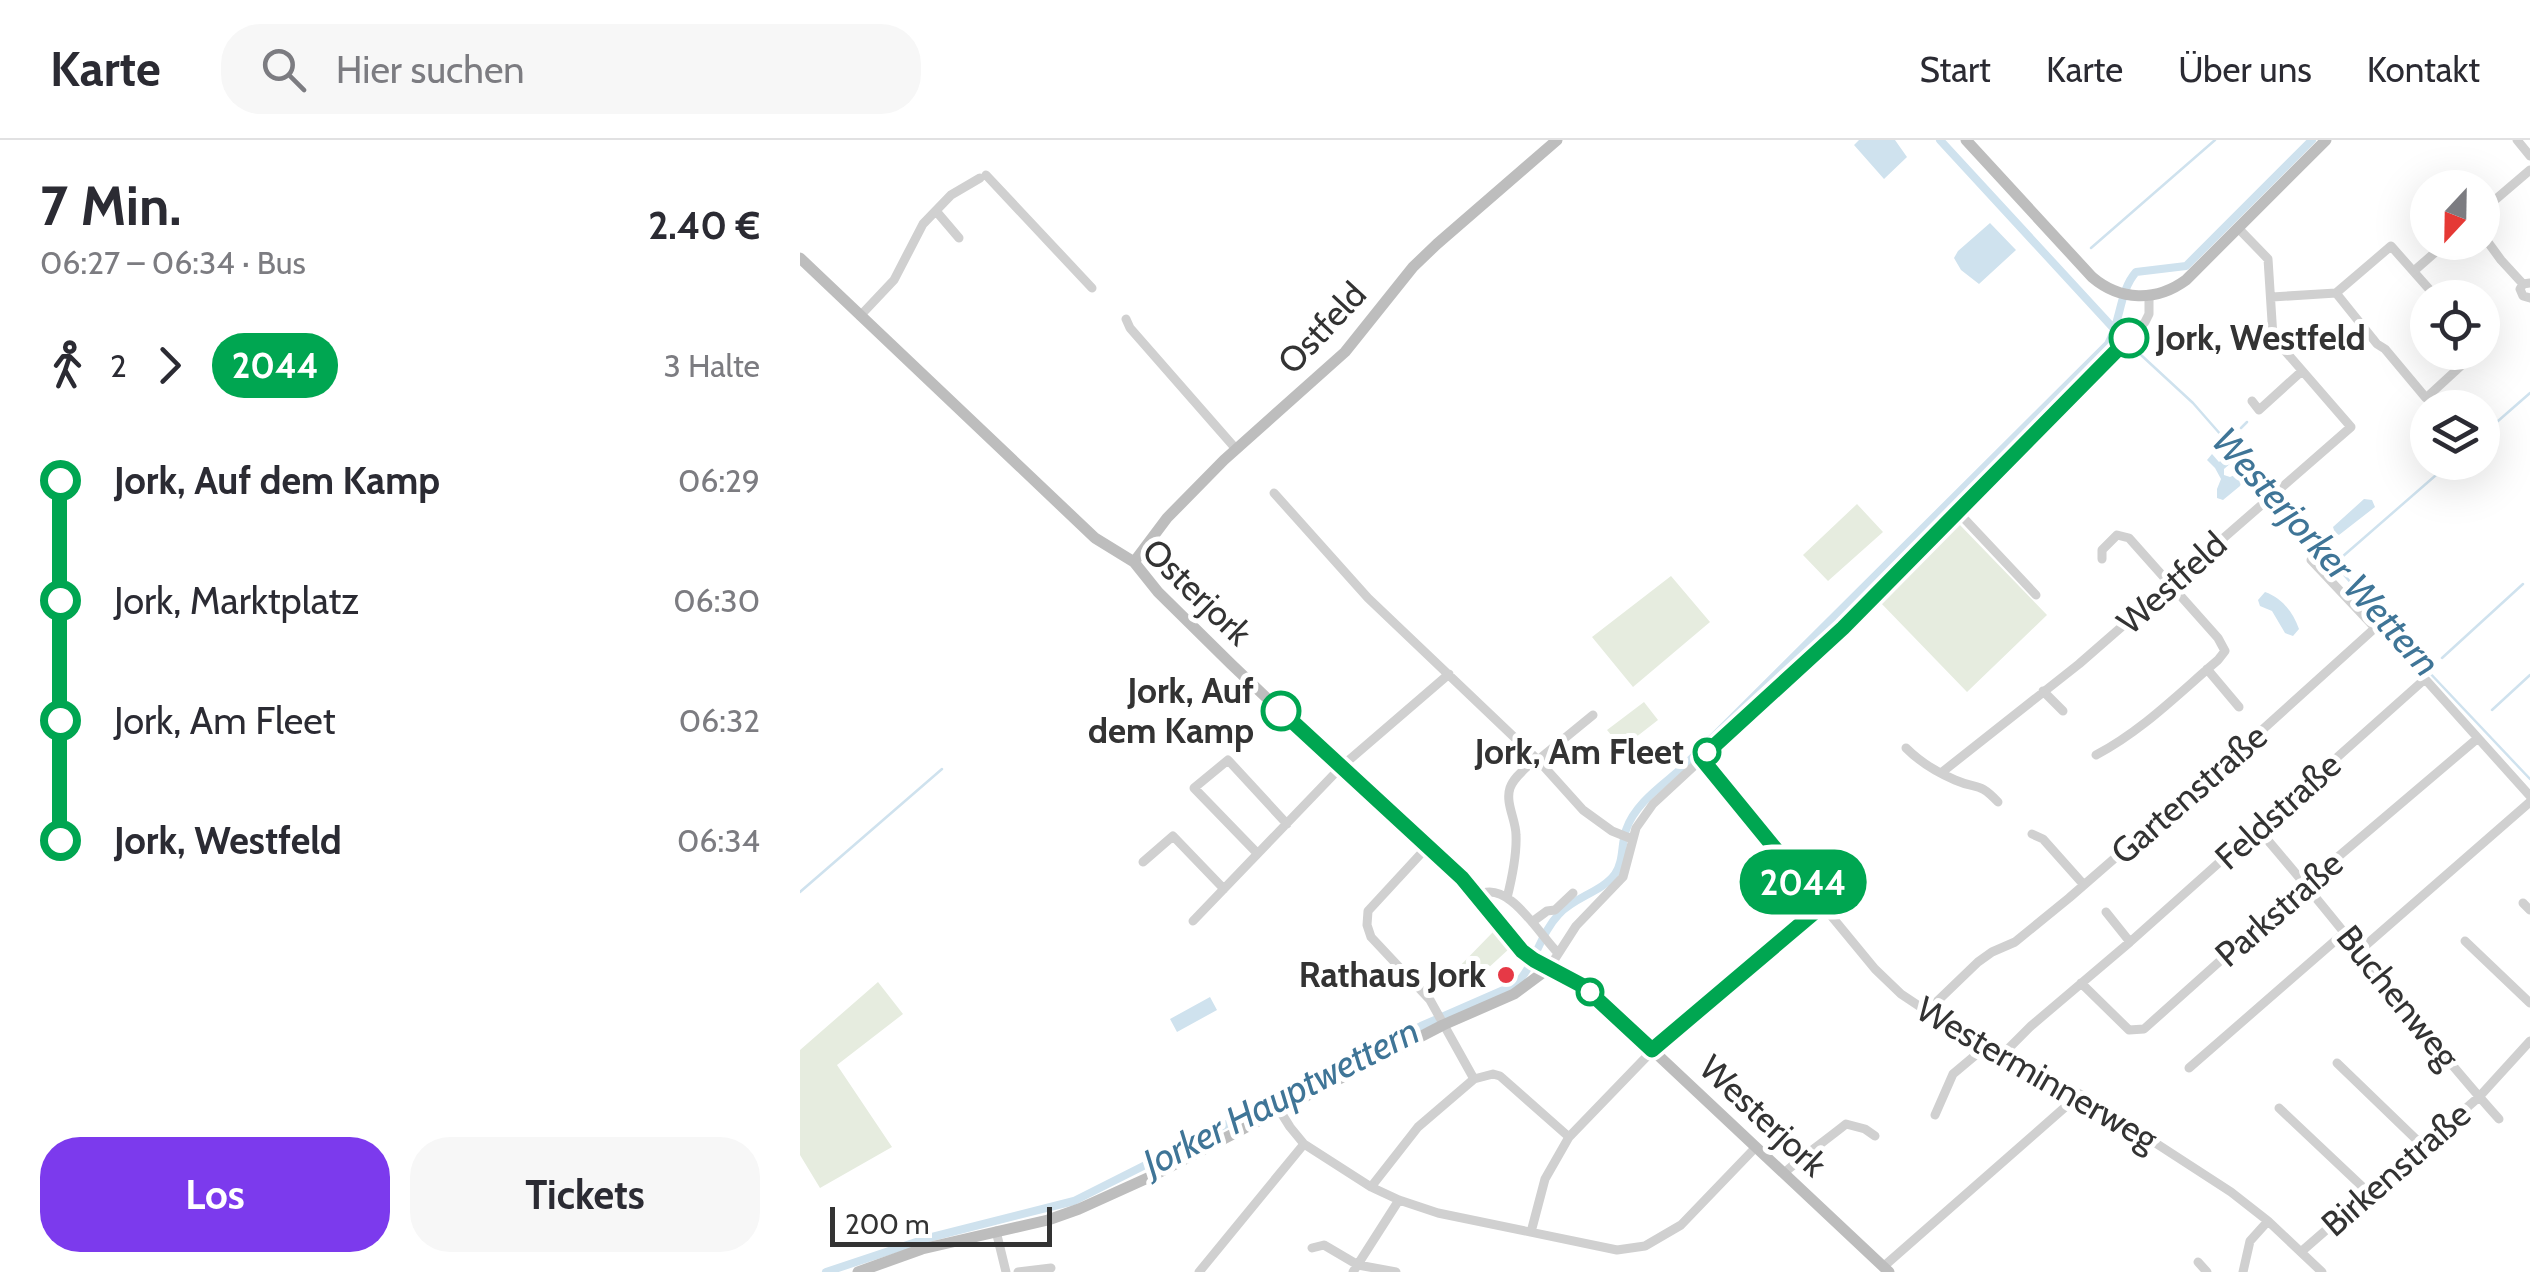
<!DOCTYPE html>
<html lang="de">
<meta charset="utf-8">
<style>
:root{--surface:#fff;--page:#f7f7f7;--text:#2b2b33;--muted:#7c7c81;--line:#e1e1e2;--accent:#7c3aed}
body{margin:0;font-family:Cabin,sans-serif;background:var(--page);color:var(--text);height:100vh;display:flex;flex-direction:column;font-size:38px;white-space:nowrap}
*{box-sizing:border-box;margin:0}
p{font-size:32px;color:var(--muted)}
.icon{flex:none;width:55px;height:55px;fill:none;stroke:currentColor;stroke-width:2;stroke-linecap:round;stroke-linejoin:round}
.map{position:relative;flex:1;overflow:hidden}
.drawer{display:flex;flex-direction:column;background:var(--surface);width:800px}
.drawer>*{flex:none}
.badge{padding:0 20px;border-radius:32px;font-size:35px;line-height:65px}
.needle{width:65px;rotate:202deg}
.tools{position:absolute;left:1610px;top:30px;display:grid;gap:20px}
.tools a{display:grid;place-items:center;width:90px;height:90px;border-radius:50%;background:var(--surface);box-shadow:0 10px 40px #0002;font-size:50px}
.scale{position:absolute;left:30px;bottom:25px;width:222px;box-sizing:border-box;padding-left:10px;border:5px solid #333;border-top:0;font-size:28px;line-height:35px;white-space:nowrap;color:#333;-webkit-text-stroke:8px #fff;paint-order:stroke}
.map>.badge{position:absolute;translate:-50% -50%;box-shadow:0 0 0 5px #fff}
.legs{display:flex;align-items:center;gap:15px;height:110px;padding:0 40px;font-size:32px}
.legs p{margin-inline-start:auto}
.headline{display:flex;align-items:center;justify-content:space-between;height:170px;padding:0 40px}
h1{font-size:55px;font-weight:700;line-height:75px}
.primary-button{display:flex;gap:20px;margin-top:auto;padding:20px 40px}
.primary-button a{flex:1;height:115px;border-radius:40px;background:var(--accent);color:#fff;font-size:40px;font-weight:700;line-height:115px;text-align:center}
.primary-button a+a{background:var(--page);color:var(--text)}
ul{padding:0 40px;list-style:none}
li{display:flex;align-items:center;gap:35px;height:120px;font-size:38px}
li i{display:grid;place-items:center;width:15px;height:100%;margin:0 12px;background:currentColor}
li i::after{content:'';width:25px;height:25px;margin:-12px;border:8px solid;border-radius:50%;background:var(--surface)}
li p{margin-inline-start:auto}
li:first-child i{background:linear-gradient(#0000 50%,currentColor 0)}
li:last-child i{background:linear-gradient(currentColor 50%,#0000 0)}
header{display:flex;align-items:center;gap:60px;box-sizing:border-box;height:140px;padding:0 50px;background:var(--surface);border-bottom:2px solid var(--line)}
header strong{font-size:48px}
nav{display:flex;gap:55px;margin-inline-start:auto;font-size:35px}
.search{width:700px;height:90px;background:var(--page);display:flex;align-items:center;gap:25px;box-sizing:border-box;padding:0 35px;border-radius:40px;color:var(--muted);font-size:38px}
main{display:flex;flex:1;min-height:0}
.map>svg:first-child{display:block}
.green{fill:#e6ecdf}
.water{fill:#cfe2ee}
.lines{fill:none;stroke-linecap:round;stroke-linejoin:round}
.stream{stroke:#cfe2ee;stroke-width:2.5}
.canal{stroke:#cfe2ee;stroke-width:8}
.street{stroke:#d0d0d0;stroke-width:9}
.secondary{stroke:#bdbdbd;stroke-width:11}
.line-1-casing{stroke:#fff;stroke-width:22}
.line-1{stroke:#00a651;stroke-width:15}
.stop-1-dot{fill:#fff;stroke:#00a651;stroke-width:5}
.poi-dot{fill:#e63946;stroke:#fff;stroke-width:4}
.labels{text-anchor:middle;stroke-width:10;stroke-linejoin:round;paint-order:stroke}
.street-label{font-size:35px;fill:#333;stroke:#fff}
.stop-label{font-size:35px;font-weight:bold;fill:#333;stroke:#fff;text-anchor:end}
.poi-label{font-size:35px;font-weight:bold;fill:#333;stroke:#fff;text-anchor:end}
.water-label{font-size:38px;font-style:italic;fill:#3f7597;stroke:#fff}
</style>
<header>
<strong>Karte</strong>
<div class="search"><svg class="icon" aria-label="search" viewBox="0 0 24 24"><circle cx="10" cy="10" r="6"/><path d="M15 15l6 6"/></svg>Hier suchen</div>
<nav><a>Start</a><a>Karte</a><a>Über uns</a><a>Kontakt</a></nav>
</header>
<main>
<section class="drawer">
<div class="headline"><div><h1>7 Min.</h1><p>06:27 – 06:34 · Bus</p></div><b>2.40 €</b></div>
<div class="legs"><svg class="icon" aria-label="walk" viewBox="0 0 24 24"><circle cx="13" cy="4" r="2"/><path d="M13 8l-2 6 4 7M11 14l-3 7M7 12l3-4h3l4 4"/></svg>2<svg class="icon" aria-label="forward" viewBox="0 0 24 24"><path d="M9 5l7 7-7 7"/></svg><b class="badge" style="background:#00a651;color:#fff">2044</b><p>3 Halte</p></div>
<ul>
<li><i style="color:#00a651"></i><b>Jork, Auf dem Kamp</b><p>06:29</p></li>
<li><i style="color:#00a651"></i><span>Jork, Marktplatz</span><p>06:30</p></li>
<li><i style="color:#00a651"></i><span>Jork, Am Fleet</span><p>06:32</p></li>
<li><i style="color:#00a651"></i><b>Jork, Westfeld</b><p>06:34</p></li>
</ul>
<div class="primary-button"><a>Los</a><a>Tickets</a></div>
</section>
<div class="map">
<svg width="1730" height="1132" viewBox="0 0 1730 1132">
<rect width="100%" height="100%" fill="#fff"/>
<path class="green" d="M 1057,364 L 1083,392 L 1028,441 L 1003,415 Z
M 1159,384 L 1247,475 L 1167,552 L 1079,461 Z
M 871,436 L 910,482 L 833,547 L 792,497 Z
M 844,562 L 858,580 L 822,608 L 807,590 Z
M 693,792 L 710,808 L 686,830 L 663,844 L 654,832 Z
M 78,842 L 103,874 L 37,925 L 92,1007 L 20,1048 L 0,1015 L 0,910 Z"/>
<path class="water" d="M 1059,0 L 1095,0 L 1107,17 L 1084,39 L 1054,5 Z
M 1190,83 L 1216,110 L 1179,144 L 1161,130 L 1154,118 L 1158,111 Z
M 1412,314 L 1419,322 L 1424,318 L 1431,323 L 1424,329 L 1424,335 L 1430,337 L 1437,334 L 1442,341 L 1440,346 L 1423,360 L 1417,358 L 1417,349 L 1421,339 L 1415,328 L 1407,320 Z
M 1564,359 L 1572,360 L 1575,367 L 1539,395 L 1535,393 L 1533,387 Z
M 1465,452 C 1482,458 1493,472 1499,489 L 1493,496 L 1485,493 L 1472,471 L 1460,466 L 1458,460 Z
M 410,857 L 417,870 L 377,892 L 370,879 Z"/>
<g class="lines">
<path class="stream" d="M 1291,108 L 1415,0
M 1316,191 L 1322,197
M 1328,203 L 1393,263 L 1471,352
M 1441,288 L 1447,282
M 1682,295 L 1730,253
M 1477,358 L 1627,530 L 1730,639
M 1542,417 L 1651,322
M 1642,518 L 1723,444
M 1692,570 L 1730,535
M 0,752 L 142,629"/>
<path class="canal" d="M 1140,0 L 1316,191
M 26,1132 L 128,1098 L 274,1061 L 621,886 L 715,845 C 735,826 739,795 759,774 C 774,757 802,752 815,734 C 824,721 821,704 826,690 C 835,663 863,645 882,628 L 1308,204 C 1321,182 1319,151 1336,132 L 1386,126 L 1512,0"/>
<path class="street" d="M 1717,0 L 1730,16
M 186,35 L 292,148
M 136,71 L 159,98
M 1682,71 L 1730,30
M 1682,94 L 1701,120 L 1723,144
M 1615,130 L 1647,102
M 1730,143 L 1723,144 L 1720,149 L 1723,156 L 1730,158
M 1536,153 L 1577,204 L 1585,209 L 1626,258 L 1676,212
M 1472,157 L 1536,153 L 1591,106 L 1637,158
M 60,176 L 94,140 L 123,84 L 151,55 L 180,38
M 326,179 L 330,188 L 436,309
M 1452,261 L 1459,270 L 1502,231
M 474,353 L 568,458 L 738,620 L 783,670 L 812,691 L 832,699
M 1157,371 L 1236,455
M 1407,529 L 1439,567
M 1243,551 L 1263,571
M 1106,608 C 1121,623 1136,632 1155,640 C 1178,650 1178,641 1198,662
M 1296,615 C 1343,590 1378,554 1418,520 L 1425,511 L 1418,498 L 1329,398 L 1317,395 L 1302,410 L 1302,419
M 901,618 L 1075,829 L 1101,854 L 1152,888 L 1184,908 L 1280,954 L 1431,1052 L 1468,1081 L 1522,1132
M 738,620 L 793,575
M 1141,633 L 1279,524 L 1551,287 L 1473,197 L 1468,119 L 1438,88
M 1458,689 C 1541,784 1615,886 1699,979
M 1232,694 L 1243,699 L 1284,745
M 457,713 L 394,648 L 428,620 L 487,684
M 343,722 L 373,696 L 424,749
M 677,756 C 707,736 740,796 758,813
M 707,758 C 712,738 717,716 716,695 C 716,680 705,663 710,648 C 714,636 728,627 736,618
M 1723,763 L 1730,770
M 1306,772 L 1330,802
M 393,781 L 541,627 L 649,534
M 732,782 L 747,771 L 755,770 L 773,753
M 1665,801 L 1730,863
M 1558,812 L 1730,662
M 749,828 L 776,786 L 823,737 L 836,688 L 853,664 L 1043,488 L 1345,182 L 1349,174 L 1349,156
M 1281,843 L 1329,890 L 1344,889 L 1506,744 L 1678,598
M 1126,872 L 1178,822 L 1192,812 L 1215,802 L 1269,758 L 1461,591 L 1575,488 L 1511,420
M 1202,915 L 1231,886 L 1330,802 L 1625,539 L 1730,656
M 1537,923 L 1622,1005
M 1389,928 L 1544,793
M 674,939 L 693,934 L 700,936 L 769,997
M 1479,968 L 1568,1052
M 480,971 L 490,987 L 504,1004 L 571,1047 L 599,1060 L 638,1073 L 817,1110 L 845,1106 L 881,1085 L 956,1007
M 1135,975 L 1153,934 L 1184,908
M 984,1033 C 1004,1015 1025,1001 1046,984 L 1065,989 L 1075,996
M 571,1047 L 618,987 L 674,939 L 630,860 L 571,797 L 567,785 L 568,771 L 628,706
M 196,1091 L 206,1132
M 731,1092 L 745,1039 L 769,997 L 853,910 L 1022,766
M 512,1108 L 524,1105 L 558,1125 L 596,1132
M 1502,1111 L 1679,957 L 1730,901
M 1398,1122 L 1407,1132
M 1083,1127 L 1280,954
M 218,1132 L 251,1128
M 399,1132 L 504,1004
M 553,1132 L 599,1060
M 1443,1132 L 1450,1101 L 1468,1081"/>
<path class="secondary" d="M 1166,0 L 1292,137 C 1320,161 1356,162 1386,140 L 1526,0
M 0,118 L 295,398 L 334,422 L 358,452 L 431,524 L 513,602 L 628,706 L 666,743 L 698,785 L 722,811 L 741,824 L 774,840 L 796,857 L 1089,1132
M 334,422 L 367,378 L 424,320 L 545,212 L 613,127 L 637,104 L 757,0
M 58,1132 L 122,1109 L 248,1080 L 279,1069 L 352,1036 L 643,885 L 714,854 L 749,828"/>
</g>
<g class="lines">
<defs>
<path id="line-1" d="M 481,571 L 662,738 L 722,811 L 734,820 L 783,846 L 852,910 L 1022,766 L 901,618 L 1043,488 L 1329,198"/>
</defs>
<use href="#line-1" class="line-1-casing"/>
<use href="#line-1" class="line-1"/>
</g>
<g class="stop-1-dot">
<circle cx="1329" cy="198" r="18"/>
<circle cx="481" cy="571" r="18"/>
<circle cx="907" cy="612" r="12"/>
<circle cx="790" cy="852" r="12"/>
</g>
<circle class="poi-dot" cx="706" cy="835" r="10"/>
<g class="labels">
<g class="street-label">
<text transform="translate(522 188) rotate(-47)" y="12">Ostfeld</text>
<text transform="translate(1372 443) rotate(-42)" y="12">Westfeld</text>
<text transform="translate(397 452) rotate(44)" y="12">Osterjork</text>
<text transform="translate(1389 654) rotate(-41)" y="12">Gartenstraße</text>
<text transform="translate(1478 671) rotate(-42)" y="12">Feldstraße</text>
<text transform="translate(1479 769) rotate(-41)" y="12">Parkstraße</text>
<text transform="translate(1598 857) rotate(51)" y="12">Buchenweg</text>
<text transform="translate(1237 934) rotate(30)" y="12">Westerminnerweg</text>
<text transform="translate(963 976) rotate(43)" y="12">Westerjork</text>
<text transform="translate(1596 1029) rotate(-41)" y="12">Birkenstraße</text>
</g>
<g class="stop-label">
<text x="1356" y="210" text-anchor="start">Jork, Westfeld</text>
<text x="454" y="563">Jork, Auf<tspan x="454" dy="40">dem Kamp</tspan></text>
<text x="884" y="624">Jork, Am Fleet</text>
</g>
<g class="poi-label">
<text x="686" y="847">Rathaus Jork</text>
</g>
<g class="water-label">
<text transform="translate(1526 412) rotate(48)" y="13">Westerjorker Wettern</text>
<text transform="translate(481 957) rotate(-27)" y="13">Jorker Hauptwettern</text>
</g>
</g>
</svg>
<div class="tools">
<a><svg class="needle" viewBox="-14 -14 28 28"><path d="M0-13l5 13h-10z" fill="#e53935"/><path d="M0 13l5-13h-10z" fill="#7c7c81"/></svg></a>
<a><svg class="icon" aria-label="locate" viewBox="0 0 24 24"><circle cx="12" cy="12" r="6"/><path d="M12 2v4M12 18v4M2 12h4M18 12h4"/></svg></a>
<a><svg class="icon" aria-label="layers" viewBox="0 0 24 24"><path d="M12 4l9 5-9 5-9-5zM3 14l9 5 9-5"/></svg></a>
</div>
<div class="scale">200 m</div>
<b class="badge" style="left:1003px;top:742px;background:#00a651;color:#fff">2044</b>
</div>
</main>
